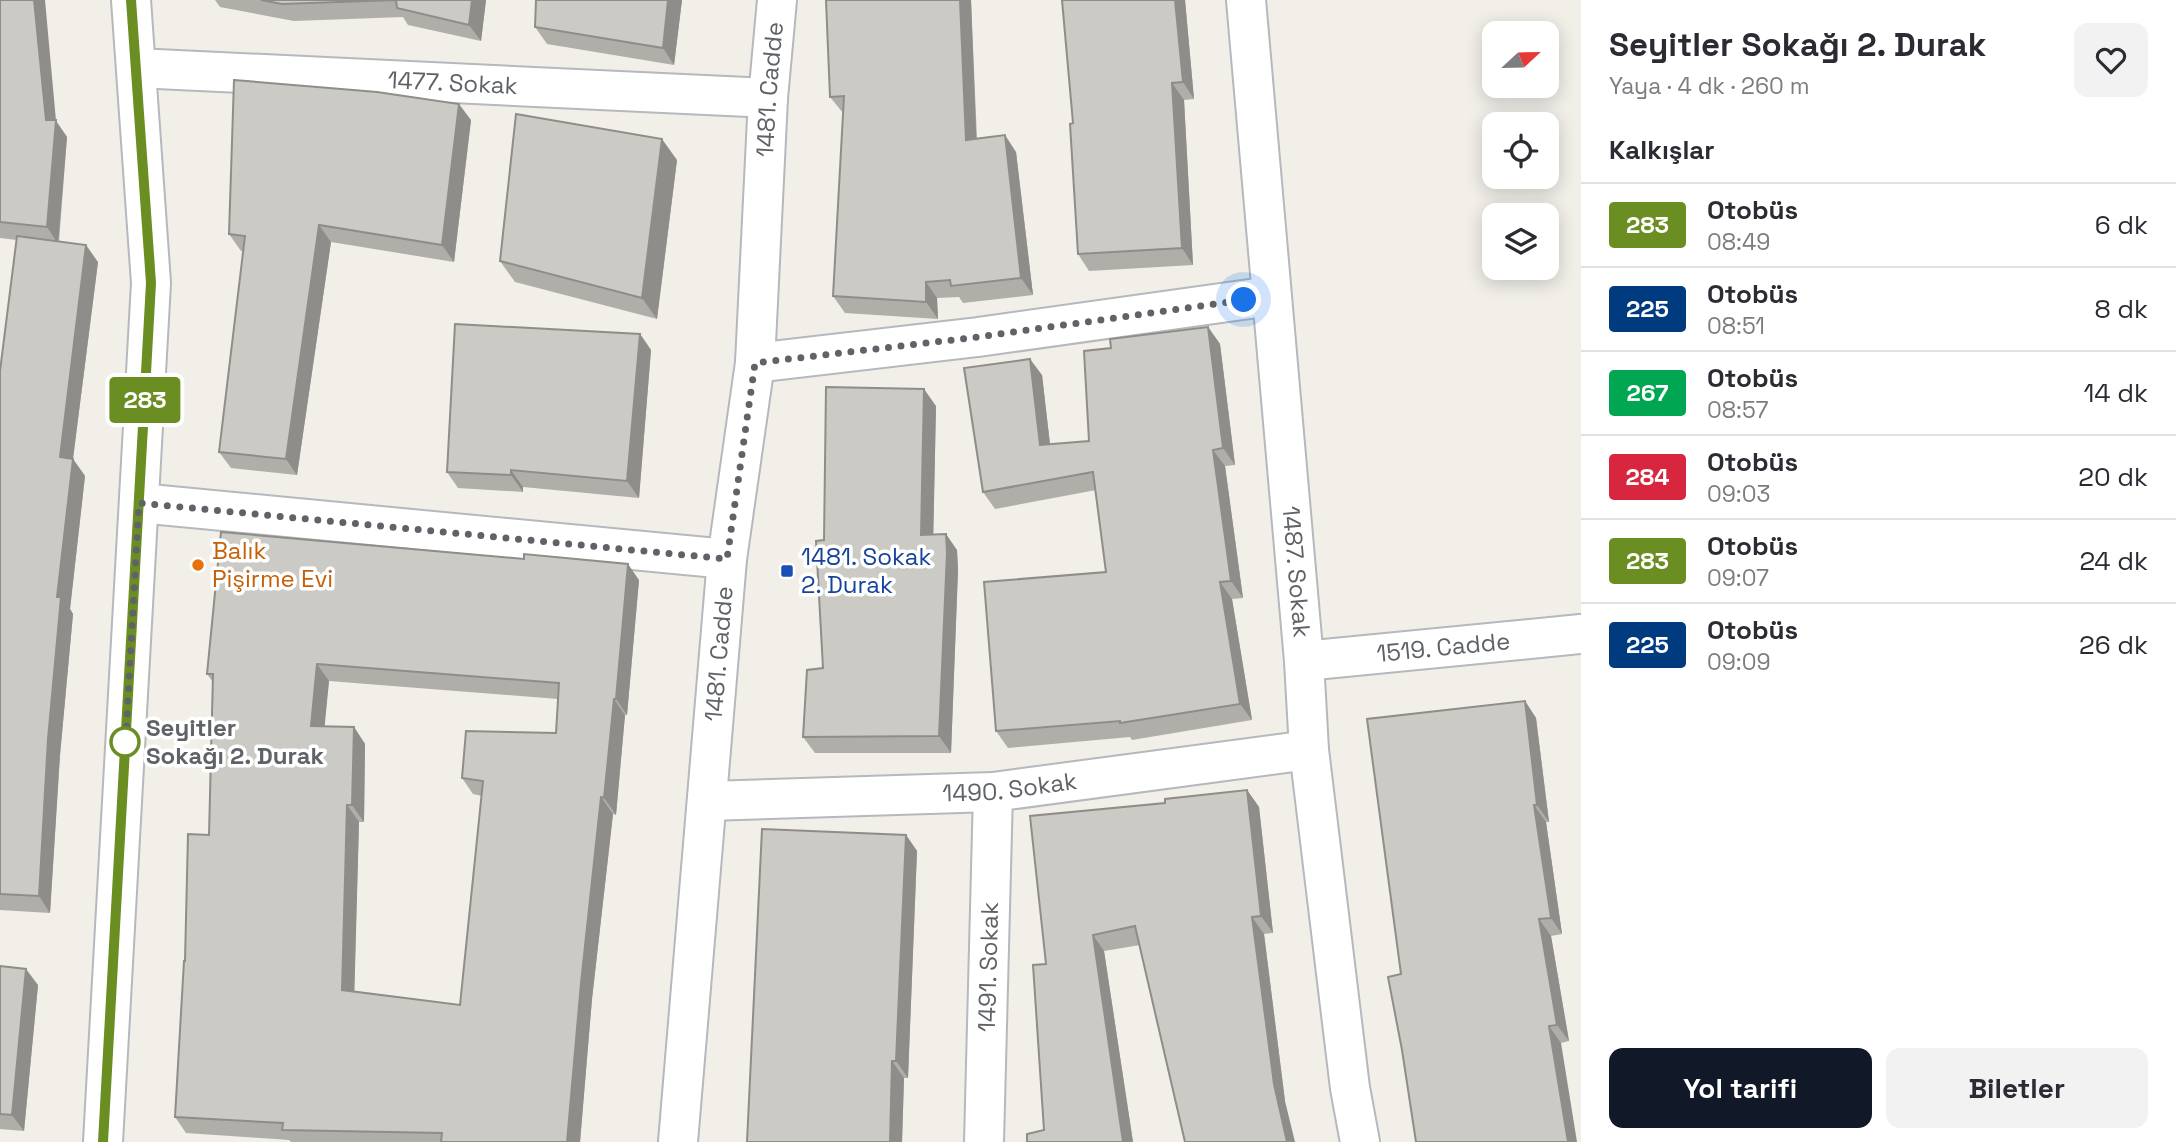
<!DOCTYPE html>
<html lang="tr">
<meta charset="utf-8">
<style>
:root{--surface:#fff;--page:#f2f2f3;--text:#2b2b33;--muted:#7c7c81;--line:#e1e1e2;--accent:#111827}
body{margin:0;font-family:"Space Grotesk",sans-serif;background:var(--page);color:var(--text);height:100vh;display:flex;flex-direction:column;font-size:26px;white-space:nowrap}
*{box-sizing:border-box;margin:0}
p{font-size:23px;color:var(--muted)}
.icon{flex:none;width:38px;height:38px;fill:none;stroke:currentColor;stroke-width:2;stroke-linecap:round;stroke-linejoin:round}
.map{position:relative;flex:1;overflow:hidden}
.sheet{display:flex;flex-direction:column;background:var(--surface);width:595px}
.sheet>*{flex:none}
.badge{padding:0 14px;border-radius:5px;font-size:24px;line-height:46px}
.needle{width:46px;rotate:68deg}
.controls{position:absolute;left:1482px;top:21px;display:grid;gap:14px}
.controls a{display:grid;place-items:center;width:77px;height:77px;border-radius:14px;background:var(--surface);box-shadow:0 4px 18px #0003;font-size:35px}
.you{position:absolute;width:35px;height:35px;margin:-18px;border:5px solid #fff;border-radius:50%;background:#1a73e8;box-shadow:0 0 0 10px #1a73e833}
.map>.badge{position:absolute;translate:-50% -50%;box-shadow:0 0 0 4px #fff}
h2{padding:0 28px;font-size:26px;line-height:63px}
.round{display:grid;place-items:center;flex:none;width:74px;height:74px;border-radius:14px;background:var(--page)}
.overview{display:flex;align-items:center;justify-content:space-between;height:119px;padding:0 28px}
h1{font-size:33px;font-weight:800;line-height:52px}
.cta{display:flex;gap:14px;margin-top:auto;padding:14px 28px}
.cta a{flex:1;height:80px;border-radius:14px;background:var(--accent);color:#fff;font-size:28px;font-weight:800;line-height:80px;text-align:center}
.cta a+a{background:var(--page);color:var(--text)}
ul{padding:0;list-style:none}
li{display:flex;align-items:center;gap:21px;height:84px;padding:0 28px;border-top:2px solid var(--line)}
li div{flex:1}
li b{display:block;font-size:26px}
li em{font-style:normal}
li .badge{min-width:77px;font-weight:700;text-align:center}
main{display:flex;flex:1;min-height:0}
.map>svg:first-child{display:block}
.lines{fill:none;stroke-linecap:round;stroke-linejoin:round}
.minor-casing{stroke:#b5b8bc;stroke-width:42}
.minor{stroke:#fff;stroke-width:38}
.wall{fill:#afaea9;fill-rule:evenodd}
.shaded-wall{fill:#8f8d8a}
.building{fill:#cccac5;stroke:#8f8d8a;stroke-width:2;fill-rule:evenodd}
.line-casing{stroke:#fff;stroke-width:16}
.line{stroke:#6b8e23;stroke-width:10}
.walk{stroke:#5f6368;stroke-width:7;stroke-dasharray:0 12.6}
.food-dot{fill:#e8710a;stroke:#fff;stroke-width:2.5}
.transit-dot{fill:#1a4fb4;stroke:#fff;stroke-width:2.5}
.stop-dot{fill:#fff;stroke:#6b8e23;stroke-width:3.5}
.labels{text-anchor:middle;stroke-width:7;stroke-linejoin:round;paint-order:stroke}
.street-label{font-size:24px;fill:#5f6368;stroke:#fff}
.food-label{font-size:24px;fill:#c56008;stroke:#fff;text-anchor:start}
.transit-label{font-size:24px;fill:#164399;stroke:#fff;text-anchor:start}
.stop-label{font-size:24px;font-weight:bold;fill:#5f6368;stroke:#fff;text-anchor:start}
</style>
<main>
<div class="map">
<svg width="1581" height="1142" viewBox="0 0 1581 1142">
<rect width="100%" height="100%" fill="#f1efe8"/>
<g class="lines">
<defs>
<g id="minor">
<path id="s1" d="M 1246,0 L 1304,661 L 1309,750 L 1350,1088 L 1360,1142"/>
<path id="s2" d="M 136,68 L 768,98"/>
<path d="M 755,363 L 978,337 L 1271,296"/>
<path d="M 139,503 L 727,559"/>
<path id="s3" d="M 1304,661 L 1581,634"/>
<path id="s4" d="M 707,801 L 993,792 L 1309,750"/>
<path d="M 103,1142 L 151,283 L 131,0"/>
<path id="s5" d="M 678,1142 L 727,559 L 755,363 L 768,98 L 777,0"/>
<path id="s6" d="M 984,1142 L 993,792"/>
</g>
</defs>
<use href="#minor" class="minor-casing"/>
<use href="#minor" class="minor"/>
</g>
<path class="wall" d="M 0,0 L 56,121 L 67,137 L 59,242 L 98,262 L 73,459 L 85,476 L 70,609 L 73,614 L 60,755 L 50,913 L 0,910 L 0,371 L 17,240 L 0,238 Z
M 215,0 L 486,0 L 481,41 L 408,25 L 403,17 L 294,21 L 220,7 Z
M 682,0 L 674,65 L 547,44 L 535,27 Z
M 826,0 L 971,0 L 977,139 L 1016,152 L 1033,295 L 963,303 L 959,297 L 937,298 L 938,319 L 845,313 L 833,296 L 843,113 L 830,97 Z
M 1062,0 L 1185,0 L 1194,99 L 1184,100 L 1193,265 L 1089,271 L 1078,254 L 1073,123 Z
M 471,120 L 454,262 L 331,242 L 297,475 L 231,468 L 219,452 L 243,251 L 241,251 L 229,234 Z
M 677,160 L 657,319 L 515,282 L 500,261 Z
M 1208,327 L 1220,344 L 1235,465 L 1225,466 L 1243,598 L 1232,599 L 1252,720 L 1132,740 L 1130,737 L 1008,748 L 996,731 L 1106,572 L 1096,490 L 995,509 L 983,492 L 1042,375 L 1050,444 L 1089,441 L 1111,348 Z
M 640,334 L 651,350 L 639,498 L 523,487 L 523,492 L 458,488 L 447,472 Z
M 936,406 L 933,534 L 957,550 L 958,570 L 951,753 L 815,753 L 803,737 L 823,668 L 824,540 Z
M 639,580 L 627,715 L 625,715 L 616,815 L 613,814 L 592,999 L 580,1142 L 291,1142 L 289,1140 L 186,1133 L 175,1117 L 185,961 L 209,835 L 213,682 L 207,674 ZM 329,681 L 558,699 L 556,733 L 462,778 L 473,794 L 482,796 L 460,1005 L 354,991 L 359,822 L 364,822 L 365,744 L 354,727 L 324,726 Z
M 1525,701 L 1536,718 L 1549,822 L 1546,822 L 1562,934 L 1551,936 L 1569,1041 L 1561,1043 L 1401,974 Z
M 1247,790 L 1259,807 L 1273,933 L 1264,934 L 1285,1101 L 1140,945 L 1104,951 L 1133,1142 L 1027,1142 L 1044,1130 L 1046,964 L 1165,803 Z
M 906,835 L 917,851 L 908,1078 L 904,1078 L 902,1142 L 747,1142 Z
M 0,966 L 38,985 L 24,1131 L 0,1129 Z"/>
<path class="shaded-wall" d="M 34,0 L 45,0 L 56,121 L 67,137 L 58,244 L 47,227 Z
M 472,0 L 486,0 L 481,41 L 469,25 Z
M 668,0 L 682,0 L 674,65 L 663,48 Z
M 960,0 L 971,0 L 977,156 L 966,140 Z
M 1175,0 L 1185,0 L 1194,99 L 1183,82 Z
M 1172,83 L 1184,100 L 1193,265 L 1182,248 Z
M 459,104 L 471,120 L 454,262 L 442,245 Z
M 1005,135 L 1016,152 L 1033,295 L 1021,278 Z
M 662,139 L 677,160 L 657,319 L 642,298 Z
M 319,225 L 331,242 L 297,475 L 286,459 Z
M 86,245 L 98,262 L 71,474 L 60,457 Z
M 926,282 L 937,298 L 938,319 L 926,302 Z
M 1208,327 L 1220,344 L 1235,465 L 1223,448 Z
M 640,334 L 651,350 L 639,498 L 627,481 Z
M 1030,359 L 1042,375 L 1052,462 L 1040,445 Z
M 924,389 L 936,406 L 933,552 L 921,535 Z
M 1213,450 L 1225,466 L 1243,598 L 1231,581 Z
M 73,459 L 85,476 L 70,609 L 73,614 L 60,755 L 50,913 L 39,896 L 57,597 Z
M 511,470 L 523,487 L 523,492 L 511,475 Z
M 946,534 L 957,550 L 958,570 L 951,753 L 939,736 Z
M 628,564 L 639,580 L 627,715 L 616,699 Z
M 1220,582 L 1232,599 L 1252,720 L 1240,704 Z
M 317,664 L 329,681 L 323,743 L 311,726 Z
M 614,699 L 625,715 L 616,815 L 604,798 Z
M 1525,701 L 1536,718 L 1549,822 L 1537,805 Z
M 354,727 L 365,744 L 364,822 L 352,805 Z
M 1247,790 L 1259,807 L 1273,933 L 1261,916 Z
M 601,797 L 613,814 L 592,999 L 580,1142 L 567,1142 L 581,983 Z
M 347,805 L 359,822 L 354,1006 L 342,990 Z
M 1534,805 L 1546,822 L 1562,934 L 1551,918 Z
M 906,835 L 917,851 L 908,1078 L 896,1061 Z
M 1252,917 L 1264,934 L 1285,1101 L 1295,1142 L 1287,1142 L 1274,1084 Z
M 1539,919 L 1551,936 L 1569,1041 L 1557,1025 Z
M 1093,935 L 1104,951 L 1133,1142 L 1123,1142 Z
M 26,969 L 38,985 L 24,1131 L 12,1115 Z
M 1549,1026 L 1561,1043 L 1577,1142 L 1568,1142 Z
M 892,1061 L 904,1078 L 902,1142 L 890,1142 Z"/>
<path class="building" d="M 0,0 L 34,0 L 46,120 L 56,120 L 47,227 L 0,222 Z
M 261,0 L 472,0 L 469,25 L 397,8 L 396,0 L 282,4 Z
M 536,0 L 668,0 L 663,48 L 535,27 Z
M 826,0 L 960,0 L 966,140 L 1005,135 L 1021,278 L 951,286 L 950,280 L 926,282 L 926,302 L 833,296 L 844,96 L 830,97 Z
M 1062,0 L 1175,0 L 1183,82 L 1172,83 L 1182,248 L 1078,254 L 1070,124 L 1073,123 Z
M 234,80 L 377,92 L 459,104 L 442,245 L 319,225 L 286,459 L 219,452 L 245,236 L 229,234 Z
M 516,114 L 662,139 L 642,298 L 500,261 Z
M 17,236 L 86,245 L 60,457 L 73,459 L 57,597 L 61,597 L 48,739 L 39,896 L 0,894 L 0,371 Z
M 455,324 L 640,334 L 627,481 L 511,470 L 511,475 L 447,472 Z
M 1208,327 L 1223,448 L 1213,450 L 1231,581 L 1220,582 L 1240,704 L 1120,723 L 1120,721 L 996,731 L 984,582 L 1106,572 L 1093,472 L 983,492 L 964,368 L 1030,359 L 1040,445 L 1089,441 L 1084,351 L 1111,348 L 1110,339 Z
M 826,387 L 924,389 L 921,535 L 946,534 L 947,553 L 939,736 L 803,737 L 807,670 L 823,668 L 816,541 L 824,540 Z
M 221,532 L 524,559 L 524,554 L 628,564 L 616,699 L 614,699 L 604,798 L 601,797 L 581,983 L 567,1142 L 441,1142 L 442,1133 L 282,1130 L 283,1123 L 175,1117 L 184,961 L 185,961 L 188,834 L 209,835 L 213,674 L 207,674 ZM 317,664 L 559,683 L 556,733 L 466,731 L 462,778 L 483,781 L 460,1005 L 342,990 L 347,805 L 352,805 L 354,727 L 311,726 Z
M 1525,701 L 1537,805 L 1534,805 L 1551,918 L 1539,919 L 1557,1025 L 1549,1026 L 1568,1142 L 1416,1142 L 1402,1050 L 1388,977 L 1401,974 L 1367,719 Z
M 1247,790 L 1261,916 L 1252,917 L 1274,1084 L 1287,1142 L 1185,1142 L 1135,926 L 1093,935 L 1123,1142 L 1027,1142 L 1027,1134 L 1044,1130 L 1033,965 L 1046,964 L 1030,816 L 1165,803 L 1165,799 Z
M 762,829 L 906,835 L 896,1061 L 892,1061 L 890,1142 L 747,1142 Z
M 0,966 L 26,969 L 12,1115 L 0,1114 Z"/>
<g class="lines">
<defs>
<path id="line" d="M 103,1142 L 151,283 L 131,0"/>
</defs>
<use href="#line" class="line-casing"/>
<use href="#line" class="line"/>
<path class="walk" d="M 125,742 L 125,753 L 139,503 L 727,559 L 755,363 L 978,337 L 1244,300"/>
</g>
<circle class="food-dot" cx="198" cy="565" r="7"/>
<rect class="transit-dot" x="780" y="564" width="14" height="14" rx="3.5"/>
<circle class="stop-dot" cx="125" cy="742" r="14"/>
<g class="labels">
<g class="street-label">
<text dy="8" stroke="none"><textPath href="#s2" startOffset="317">1477. Sokak</textPath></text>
<text dy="8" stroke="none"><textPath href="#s5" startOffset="1057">1481. Cadde</textPath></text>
<text dy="8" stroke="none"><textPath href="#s1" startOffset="574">1487. Sokak</textPath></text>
<text dy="8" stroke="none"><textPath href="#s3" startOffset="140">1519. Cadde</textPath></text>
<text dy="8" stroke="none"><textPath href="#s5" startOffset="490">1481. Cadde</textPath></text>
<text dy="8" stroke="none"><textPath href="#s4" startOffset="303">1490. Sokak</textPath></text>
<text dy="8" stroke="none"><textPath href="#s6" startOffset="175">1491. Sokak</textPath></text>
</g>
<g class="food-label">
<text x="212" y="559">Balık<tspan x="212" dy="28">Pişirme Evi</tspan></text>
</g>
<g class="transit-label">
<text x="801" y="565">1481. Sokak<tspan x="801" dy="28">2. Durak</tspan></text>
</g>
<g class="stop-label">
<text x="146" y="736">Seyitler<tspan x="146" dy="28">Sokağı 2. Durak</tspan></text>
</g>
</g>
</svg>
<div class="controls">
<a><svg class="needle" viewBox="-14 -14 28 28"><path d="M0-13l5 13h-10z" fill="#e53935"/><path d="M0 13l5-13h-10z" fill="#7c7c81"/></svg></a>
<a><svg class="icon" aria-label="locate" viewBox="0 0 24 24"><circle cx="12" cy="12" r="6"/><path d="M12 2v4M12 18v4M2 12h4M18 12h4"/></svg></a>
<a><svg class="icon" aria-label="layers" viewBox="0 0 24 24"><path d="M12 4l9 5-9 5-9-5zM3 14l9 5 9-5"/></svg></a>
</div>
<div class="you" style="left:1244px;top:300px"></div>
<b class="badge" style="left:145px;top:400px;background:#6b8e23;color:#fff">283</b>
</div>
<section class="sheet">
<div class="overview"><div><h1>Seyitler Sokağı 2. Durak</h1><p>Yaya · 4 dk · 260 m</p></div><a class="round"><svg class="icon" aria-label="heart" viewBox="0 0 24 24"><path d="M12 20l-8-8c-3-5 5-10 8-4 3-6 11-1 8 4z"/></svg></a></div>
<h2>Kalkışlar</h2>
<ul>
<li><span class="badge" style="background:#6b8e23;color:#fff">283</span><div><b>Otobüs</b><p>08:49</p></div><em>6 dk</em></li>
<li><span class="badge" style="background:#003b80;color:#fff">225</span><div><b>Otobüs</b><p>08:51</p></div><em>8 dk</em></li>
<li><span class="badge" style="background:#00a651;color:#fff">267</span><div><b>Otobüs</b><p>08:57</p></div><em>14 dk</em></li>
<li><span class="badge" style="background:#d7263d;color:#fff">284</span><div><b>Otobüs</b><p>09:03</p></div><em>20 dk</em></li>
<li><span class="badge" style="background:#6b8e23;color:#fff">283</span><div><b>Otobüs</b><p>09:07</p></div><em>24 dk</em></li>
<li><span class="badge" style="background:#003b80;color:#fff">225</span><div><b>Otobüs</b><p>09:09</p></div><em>26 dk</em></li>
</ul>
<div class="cta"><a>Yol tarifi</a><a>Biletler</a></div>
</section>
</main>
